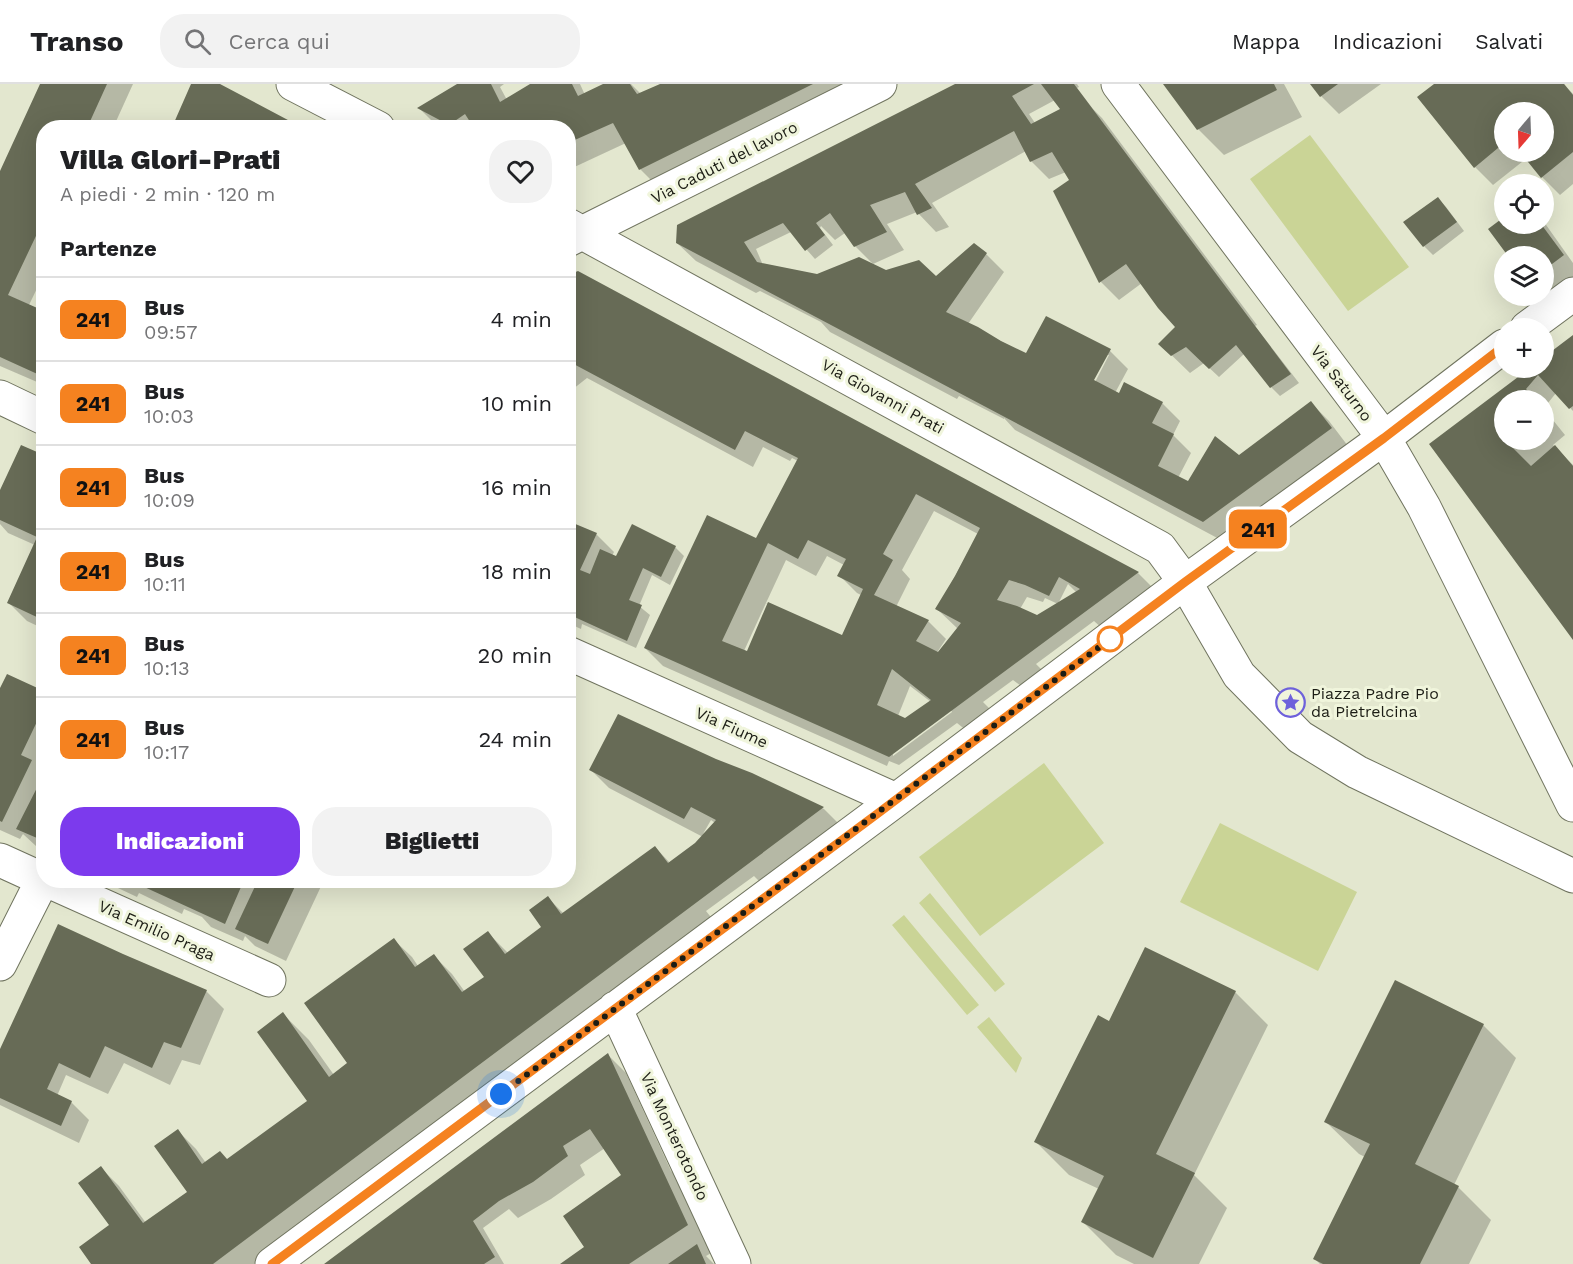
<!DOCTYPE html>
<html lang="it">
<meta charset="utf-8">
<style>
:root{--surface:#fff;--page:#f2f2f2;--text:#202124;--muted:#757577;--line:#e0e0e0;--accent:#7c3aed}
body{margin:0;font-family:"Work Sans",sans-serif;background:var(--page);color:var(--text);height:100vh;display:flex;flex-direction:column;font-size:22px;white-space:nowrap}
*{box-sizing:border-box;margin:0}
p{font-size:20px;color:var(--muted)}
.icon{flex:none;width:33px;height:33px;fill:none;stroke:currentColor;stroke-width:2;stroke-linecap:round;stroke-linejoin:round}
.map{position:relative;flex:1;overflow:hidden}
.side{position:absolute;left:36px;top:36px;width:540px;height:768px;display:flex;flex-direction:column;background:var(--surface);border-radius:24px;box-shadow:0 6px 24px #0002}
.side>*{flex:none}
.badge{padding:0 12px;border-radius:9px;font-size:21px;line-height:39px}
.needle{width:39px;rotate:199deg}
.controls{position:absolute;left:1494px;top:18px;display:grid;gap:12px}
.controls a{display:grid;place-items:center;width:60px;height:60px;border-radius:50%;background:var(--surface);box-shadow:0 6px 24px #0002;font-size:30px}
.you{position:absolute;width:30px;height:30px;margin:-15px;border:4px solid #fff;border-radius:50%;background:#1a73e8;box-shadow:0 0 0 9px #1a73e833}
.map>.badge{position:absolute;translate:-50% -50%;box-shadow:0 0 0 3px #fff}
h2{padding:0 24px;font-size:22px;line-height:54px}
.round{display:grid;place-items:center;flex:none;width:63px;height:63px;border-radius:24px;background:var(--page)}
.overview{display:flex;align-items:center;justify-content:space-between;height:102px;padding:0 24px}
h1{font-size:28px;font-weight:800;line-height:45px}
.cta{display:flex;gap:12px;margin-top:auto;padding:12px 24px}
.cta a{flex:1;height:69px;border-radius:24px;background:var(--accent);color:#fff;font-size:24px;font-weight:800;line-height:69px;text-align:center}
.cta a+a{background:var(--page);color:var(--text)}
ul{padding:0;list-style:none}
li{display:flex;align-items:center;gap:18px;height:84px;padding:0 24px;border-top:2px solid var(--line)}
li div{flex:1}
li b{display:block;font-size:22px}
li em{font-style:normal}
li .badge{min-width:66px;font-weight:700;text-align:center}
header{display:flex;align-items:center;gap:36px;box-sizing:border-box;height:84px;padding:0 30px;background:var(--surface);border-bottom:2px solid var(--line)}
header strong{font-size:28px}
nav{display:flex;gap:33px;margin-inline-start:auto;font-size:21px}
.search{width:420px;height:54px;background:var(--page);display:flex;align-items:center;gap:15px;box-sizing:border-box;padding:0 21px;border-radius:24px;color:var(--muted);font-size:22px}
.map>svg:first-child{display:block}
.green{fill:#cad496}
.shadow{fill:#0003;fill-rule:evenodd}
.building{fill:#676b56;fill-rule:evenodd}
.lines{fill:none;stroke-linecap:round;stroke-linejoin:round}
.street-casing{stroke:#70745f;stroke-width:35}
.street{stroke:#fff;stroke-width:33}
.line-casing{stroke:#fff;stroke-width:14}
.line{stroke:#f58220;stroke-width:9}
.walk{stroke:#1c1d15;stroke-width:6;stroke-dasharray:0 10.8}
.stop-dot{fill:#fff;stroke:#f58220;stroke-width:3}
.labels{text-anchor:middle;stroke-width:6;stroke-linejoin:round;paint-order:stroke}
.street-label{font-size:16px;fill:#1c1d15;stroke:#f0f5dc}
.poi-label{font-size:16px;fill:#1c1d15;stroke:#f0f5dc;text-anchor:start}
</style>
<header>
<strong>Transo</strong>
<div class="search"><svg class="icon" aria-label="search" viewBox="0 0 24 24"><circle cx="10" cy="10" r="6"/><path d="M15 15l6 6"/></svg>Cerca qui</div>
<nav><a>Mappa</a><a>Indicazioni</a><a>Salvati</a></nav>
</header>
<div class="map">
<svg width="1573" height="1180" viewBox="0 0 1573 1180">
<rect width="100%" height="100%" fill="#e3e7cf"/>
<path class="green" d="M 1310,51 L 1409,183 L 1348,227 L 1250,95 Z
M 1044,679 L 1104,759 L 980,852 L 919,773 Z
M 1220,739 L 1357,808 L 1318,887 L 1180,818 Z
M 930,809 L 1005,900 L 995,908 L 919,819 Z
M 904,831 L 979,921 L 967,931 L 892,841 Z
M 989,933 L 1022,974 L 1016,989 L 977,943 Z"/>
<path class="shadow" d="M 41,0 L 133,0 L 113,44 L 44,44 L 44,190 L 29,221 L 44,228 L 44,301 L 0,282 L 0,90 Z
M 459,0 L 504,0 L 500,3 L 507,16 L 532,0 L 580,0 L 585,11 L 605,0 L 631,0 L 641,10 L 662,0 L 867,0 L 658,103 L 640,85 L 626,59 L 568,86 L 568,44 L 440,44 L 437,42 L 419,24 Z
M 958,0 L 1077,0 L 1079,3 L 1077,4 L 1093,25 L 1102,34 L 1257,241 L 1255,242 L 1299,299 L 1280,312 L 1271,303 L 1244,270 L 1219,293 L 1204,279 L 1190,289 L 1160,260 L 1178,243 L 1142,199 L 1119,216 L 1101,198 L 1054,107 L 1071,96 L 1066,88 L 1049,95 L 1031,77 L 1026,67 L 932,119 L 949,143 L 936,148 L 917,128 L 887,140 L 904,166 L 873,180 L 855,162 L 845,149 L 835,156 L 821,142 L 820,144 L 833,161 L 815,175 L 791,148 L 756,165 L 763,181 L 816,192 L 886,187 L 936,194 L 974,161 L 986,170 L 1004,188 L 968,240 L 1025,270 L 1110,267 L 1128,285 L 1115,309 L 1162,319 L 1180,337 L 1173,351 L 1191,369 L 1178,394 L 1189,399 L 1239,373 L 1311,319 L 1329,337 L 1348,362 L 1221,456 L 1015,346 L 1004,334 L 1004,335 L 959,312 L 957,315 L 830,248 L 821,238 L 760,207 L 756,209 L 696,177 L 677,159 ZM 1055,16 L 1063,26 L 1035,39 L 1029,30 ZM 1106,271 L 1109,271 L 1092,304 L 1090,302 Z
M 1164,0 L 1284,0 L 1302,33 L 1224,71 L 1198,45 Z
M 1312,0 L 1381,0 L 1339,30 L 1321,12 Z
M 1436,0 L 1564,0 L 1573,10 L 1573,100 L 1560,111 L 1542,93 L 1527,74 L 1493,101 L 1475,83 ZM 1504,28 L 1544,28 L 1544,68 L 1504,68 Z
M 1438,115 L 1446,123 L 1464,147 L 1433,171 L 1424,162 L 1406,139 Z
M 1504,135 L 1504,140 L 1544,140 L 1544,138 L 1573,179 L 1573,195 L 1545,215 L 1542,212 L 1544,212 L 1544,172 L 1509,172 L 1490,146 Z
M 568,193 L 1138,489 L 1156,507 L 1104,546 L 1094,537 L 1036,580 L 1045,589 L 1024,604 L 1013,596 L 983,618 L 993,628 L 967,647 L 957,639 L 899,681 L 889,677 L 887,682 L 663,582 L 645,564 L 757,456 L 798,377 L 792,374 L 790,377 L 763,363 L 753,383 L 587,294 L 568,309 ZM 934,427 L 978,450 L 937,525 L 958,545 L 936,570 L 946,555 L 928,537 L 896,523 L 910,495 L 902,486 ZM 827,472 L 844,481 L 839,491 L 857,509 L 861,511 L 842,553 L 766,519 L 786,476 L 816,492 ZM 1068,500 L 1077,509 L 1037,533 L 1020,525 L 1027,513 L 1043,518 L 1045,514 L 1058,520 ZM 766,519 L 768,521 L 748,569 L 744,567 ZM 910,602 L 931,618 L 905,635 L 898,632 ZM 951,626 L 952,628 L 893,672 L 893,668 Z
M 1573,253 L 1573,327 L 1556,309 L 1544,324 L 1544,316 L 1504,316 L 1504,356 L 1544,356 L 1544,325 L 1565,351 L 1553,361 L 1573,381 L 1573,554 L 1431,360 L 1533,284 L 1544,284 L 1544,275 Z
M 44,373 L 44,545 L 27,537 L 9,519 L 35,461 L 8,449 L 0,440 L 0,410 Z
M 633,442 L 675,463 L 684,472 L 670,501 L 652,491 L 639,522 L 650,531 L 636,564 L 582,540 L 581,545 L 568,539 L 568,454 L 596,450 L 614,468 L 612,472 L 616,474 Z
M 0,608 L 44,608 L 44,678 L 40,686 L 44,690 L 44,766 L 36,762 L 23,750 L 20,755 L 0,746 Z
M 715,676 L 752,690 L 824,725 L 841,742 L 763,801 L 754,792 L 706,827 L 714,837 L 378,1101 L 366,1089 L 364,1090 L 368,1095 L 254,1180 L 93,1180 L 111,1142 L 101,1084 L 119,1102 L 146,1139 L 189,1108 L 178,1047 L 196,1065 L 206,1079 L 228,1076 L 312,1024 L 283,930 L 309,956 L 334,991 L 349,979 L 394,856 L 412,873 L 418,882 L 434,872 L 452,890 L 465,908 L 486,893 L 488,849 L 508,869 L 544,843 L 548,814 L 564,830 L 655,763 L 670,779 L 696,760 L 703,753 L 609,704 L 591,686 ZM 711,736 L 715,739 L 703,750 Z
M 101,796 L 324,796 L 286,877 L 255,862 L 245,852 L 243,857 L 211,843 L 202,833 L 184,825 L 182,830 L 139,809 L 137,813 Z
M 206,907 L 224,925 L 200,981 L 182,976 L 170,1001 L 124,979 L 108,1010 L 66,991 L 57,1012 L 71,1018 L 89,1036 L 79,1059 L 0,1021 L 0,969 Z
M 1235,908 L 1268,941 L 1194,1091 L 1227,1124 L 1199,1180 L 1134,1180 L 1116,1171 L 1083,1138 L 1099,1105 L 1069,1091 L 1036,1058 L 1110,939 Z
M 1483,941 L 1516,974 L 1454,1101 L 1458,1103 L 1491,1136 L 1469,1180 L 1320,1180 L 1315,1175 L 1365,1073 L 1359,1070 L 1326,1038 Z
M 608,971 L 626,989 L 671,1087 L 679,1095 L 713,1168 L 706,1172 L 714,1180 L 562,1180 L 586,1163 L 623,1091 L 605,1064 L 580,1081 L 585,1091 L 551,1115 L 518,1134 L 509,1125 L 483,1144 L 504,1180 L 327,1180 Z"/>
<path class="building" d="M 40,0 L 107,0 L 87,44 L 44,44 L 44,135 L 8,211 L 44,227 L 44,293 L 0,273 L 0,87 Z
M 191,0 L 220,0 L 303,44 L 178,44 L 173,41 Z
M 457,0 L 491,0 L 500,18 L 530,0 L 572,0 L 578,12 L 603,0 L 630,0 L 637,10 L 660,0 L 813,0 L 639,86 L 613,39 L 568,59 L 568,44 L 474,44 L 465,30 L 449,41 L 417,24 Z
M 955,0 L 1034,0 L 1012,12 L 1031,40 L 1060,25 L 1041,0 L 1074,0 L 1291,290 L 1270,304 L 1236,261 L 1209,285 L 1186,263 L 1171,272 L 1158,260 L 1175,243 L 1158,224 L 1126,180 L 1099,199 L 1053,107 L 1069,96 L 1052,68 L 1030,78 L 1014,47 L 915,100 L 932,124 L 917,131 L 905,108 L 870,121 L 887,148 L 854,163 L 830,129 L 816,139 L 825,151 L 805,167 L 783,139 L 744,158 L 757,178 L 817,190 L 859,173 L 886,186 L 919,176 L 936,192 L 974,159 L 987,169 L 946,228 L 978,243 L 1001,257 L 1026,269 L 1046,232 L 1111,265 L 1094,296 L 1119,309 L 1124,298 L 1163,318 L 1152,339 L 1174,350 L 1158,382 L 1188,397 L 1215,352 L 1239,371 L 1311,317 L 1332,344 L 1203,438 L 676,159 L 677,141 Z
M 1163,0 L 1274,0 L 1277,6 L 1197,46 Z
M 1310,0 L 1338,0 L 1320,13 Z
M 1434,0 L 1564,0 L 1573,11 L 1573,68 L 1541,94 L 1520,68 L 1544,68 L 1544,28 L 1504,28 L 1504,59 L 1474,84 L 1417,13 Z
M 1438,113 L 1457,138 L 1423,163 L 1403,138 Z
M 1504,133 L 1504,140 L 1541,140 L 1564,171 L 1544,186 L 1544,172 L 1508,172 L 1488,145 Z
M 578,187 L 1077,455 L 1139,488 L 889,673 L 644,564 L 707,431 L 756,454 L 798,374 L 745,347 L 735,366 L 568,277 L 568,191 ZM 916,410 L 980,444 L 955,492 L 935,525 L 961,539 L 938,568 L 916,557 L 929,536 L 874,511 L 893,476 L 883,470 ZM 808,456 L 846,475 L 837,492 L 863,505 L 842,551 L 768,518 L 747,567 L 722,557 L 768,459 L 798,475 ZM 1059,493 L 1080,505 L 1037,531 L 1017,522 L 997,516 L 1009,496 L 1025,501 L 1049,512 ZM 892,585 L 931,616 L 905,634 L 877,621 Z
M 1573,251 L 1573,322 L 1569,325 L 1538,291 L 1526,305 L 1536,316 L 1504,316 L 1504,356 L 1521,356 L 1512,363 L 1531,382 L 1555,361 L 1573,382 L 1573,556 L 1429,360 L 1530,284 L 1544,284 L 1544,273 Z
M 21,361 L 44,371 L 44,530 L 41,535 L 7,519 L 37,453 L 0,436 L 0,406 Z
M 573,439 L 597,449 L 580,486 L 590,490 L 600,465 L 616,472 L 632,440 L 676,462 L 661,493 L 643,484 L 629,516 L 642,521 L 627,557 L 568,530 L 568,450 Z
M 7,590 L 44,607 L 44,623 L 21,671 L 32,676 L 2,738 L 0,737 L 0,604 Z
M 618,630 L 716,675 L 752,689 L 824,723 L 213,1180 L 91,1180 L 79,1163 L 109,1141 L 78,1099 L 101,1082 L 143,1139 L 187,1108 L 154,1062 L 178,1045 L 202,1080 L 220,1067 L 227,1075 L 307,1017 L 257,948 L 283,928 L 329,993 L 347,979 L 304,919 L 394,854 L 415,883 L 434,870 L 462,908 L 484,893 L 463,865 L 488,847 L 505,870 L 541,843 L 529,826 L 548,812 L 561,830 L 655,762 L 668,779 L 695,759 L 716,736 L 691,723 L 684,735 L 589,686 Z
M 44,690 L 44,757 L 16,745 Z
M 129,796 L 244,796 L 225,840 Z
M 258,796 L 298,796 L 268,860 L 235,845 Z
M 58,840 L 123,870 L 207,906 L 181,964 L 164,958 L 152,984 L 105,962 L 90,994 L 59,979 L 47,1005 L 72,1017 L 61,1042 L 0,1014 L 0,965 Z
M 1145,863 L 1236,907 L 1156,1070 L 1195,1089 L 1153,1174 L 1081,1138 L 1104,1092 L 1034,1058 L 1098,931 L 1109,937 Z
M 1395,896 L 1484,940 L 1415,1080 L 1459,1102 L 1420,1180 L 1323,1180 L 1313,1175 L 1370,1060 L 1324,1038 Z
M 608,969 L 688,1141 L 629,1180 L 560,1180 L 584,1163 L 563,1132 L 621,1091 L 590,1045 L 563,1062 L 568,1072 L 533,1098 L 499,1117 L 473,1137 L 495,1173 L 484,1180 L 324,1180 Z
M 697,1160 L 706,1180 L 668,1180 Z"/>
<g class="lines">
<defs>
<path id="street" d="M 293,0 L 378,44
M 1118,0 L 1384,354 L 1424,423 L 1573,721
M 568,141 L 1160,464 L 1185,498 L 1239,591 L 1300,653 L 1357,688 L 1573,792
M 568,156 L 880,0
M 1527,244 L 1573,210
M 0,313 L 44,334
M 568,569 L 896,716
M 0,776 L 44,796
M 46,796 L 269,896
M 0,880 L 43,795
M 615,924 L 734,1180
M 272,1180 L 896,716 L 1185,498 L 1384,354 L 1504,262"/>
</defs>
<use href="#street" class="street-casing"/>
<use href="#street" class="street"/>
</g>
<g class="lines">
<defs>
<path id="line" d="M 272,1180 L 877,730 L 1185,498 L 1384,354 L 1504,262"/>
</defs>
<use href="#line" class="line-casing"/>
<use href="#line" class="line"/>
<path class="walk" d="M 501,1010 L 1110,555"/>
</g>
<defs>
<symbol id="sight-ring" viewBox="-11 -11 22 22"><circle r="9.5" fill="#f0f5dc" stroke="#6e61db" stroke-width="1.5"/><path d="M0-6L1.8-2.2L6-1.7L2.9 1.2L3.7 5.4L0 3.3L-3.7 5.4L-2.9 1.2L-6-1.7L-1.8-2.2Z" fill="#6e61db"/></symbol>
</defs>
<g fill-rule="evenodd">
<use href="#sight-ring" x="1274" y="602" width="33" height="33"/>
</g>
<circle class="stop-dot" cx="1110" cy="555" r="12"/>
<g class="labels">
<g class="street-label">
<text transform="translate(724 78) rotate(-27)" y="6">Via Caduti del lavoro</text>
<text transform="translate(1342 299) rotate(53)" y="6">Via Saturno</text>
<text transform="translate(883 312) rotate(29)" y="6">Via Giovanni Prati</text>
<text transform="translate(732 643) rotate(24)" y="6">Via Fiume</text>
<text transform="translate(157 846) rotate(24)" y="6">Via Emilio Praga</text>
<text transform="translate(675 1052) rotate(65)" y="6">Via Monterotondo</text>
</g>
<g class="poi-label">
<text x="1311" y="615">Piazza Padre Pio<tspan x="1311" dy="18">da Pietrelcina</tspan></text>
</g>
</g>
</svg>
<div class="controls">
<a><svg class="needle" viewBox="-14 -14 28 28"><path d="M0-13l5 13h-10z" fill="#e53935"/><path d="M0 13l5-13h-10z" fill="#757577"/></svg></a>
<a><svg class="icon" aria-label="locate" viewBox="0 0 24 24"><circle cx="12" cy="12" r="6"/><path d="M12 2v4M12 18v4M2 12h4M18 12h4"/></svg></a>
<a><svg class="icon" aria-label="layers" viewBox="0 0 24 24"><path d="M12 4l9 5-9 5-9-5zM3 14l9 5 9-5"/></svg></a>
<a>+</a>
<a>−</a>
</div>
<div class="you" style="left:501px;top:1010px"></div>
<b class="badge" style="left:1258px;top:445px;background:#f58220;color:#111">241</b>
<section class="side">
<div class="overview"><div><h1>Villa Glori-Prati</h1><p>A piedi · 2 min · 120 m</p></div><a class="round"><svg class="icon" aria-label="heart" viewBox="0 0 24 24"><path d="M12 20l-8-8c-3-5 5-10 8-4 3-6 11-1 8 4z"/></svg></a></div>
<h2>Partenze</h2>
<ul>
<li><span class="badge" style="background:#f58220;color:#111">241</span><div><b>Bus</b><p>09:57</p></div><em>4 min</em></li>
<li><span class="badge" style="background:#f58220;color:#111">241</span><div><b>Bus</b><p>10:03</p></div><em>10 min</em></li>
<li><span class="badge" style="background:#f58220;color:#111">241</span><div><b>Bus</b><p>10:09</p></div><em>16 min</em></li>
<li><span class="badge" style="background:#f58220;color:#111">241</span><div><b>Bus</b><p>10:11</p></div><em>18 min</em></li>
<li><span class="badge" style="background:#f58220;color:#111">241</span><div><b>Bus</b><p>10:13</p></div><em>20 min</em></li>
<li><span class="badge" style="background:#f58220;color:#111">241</span><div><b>Bus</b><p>10:17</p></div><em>24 min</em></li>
</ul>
<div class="cta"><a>Indicazioni</a><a>Biglietti</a></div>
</section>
</div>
